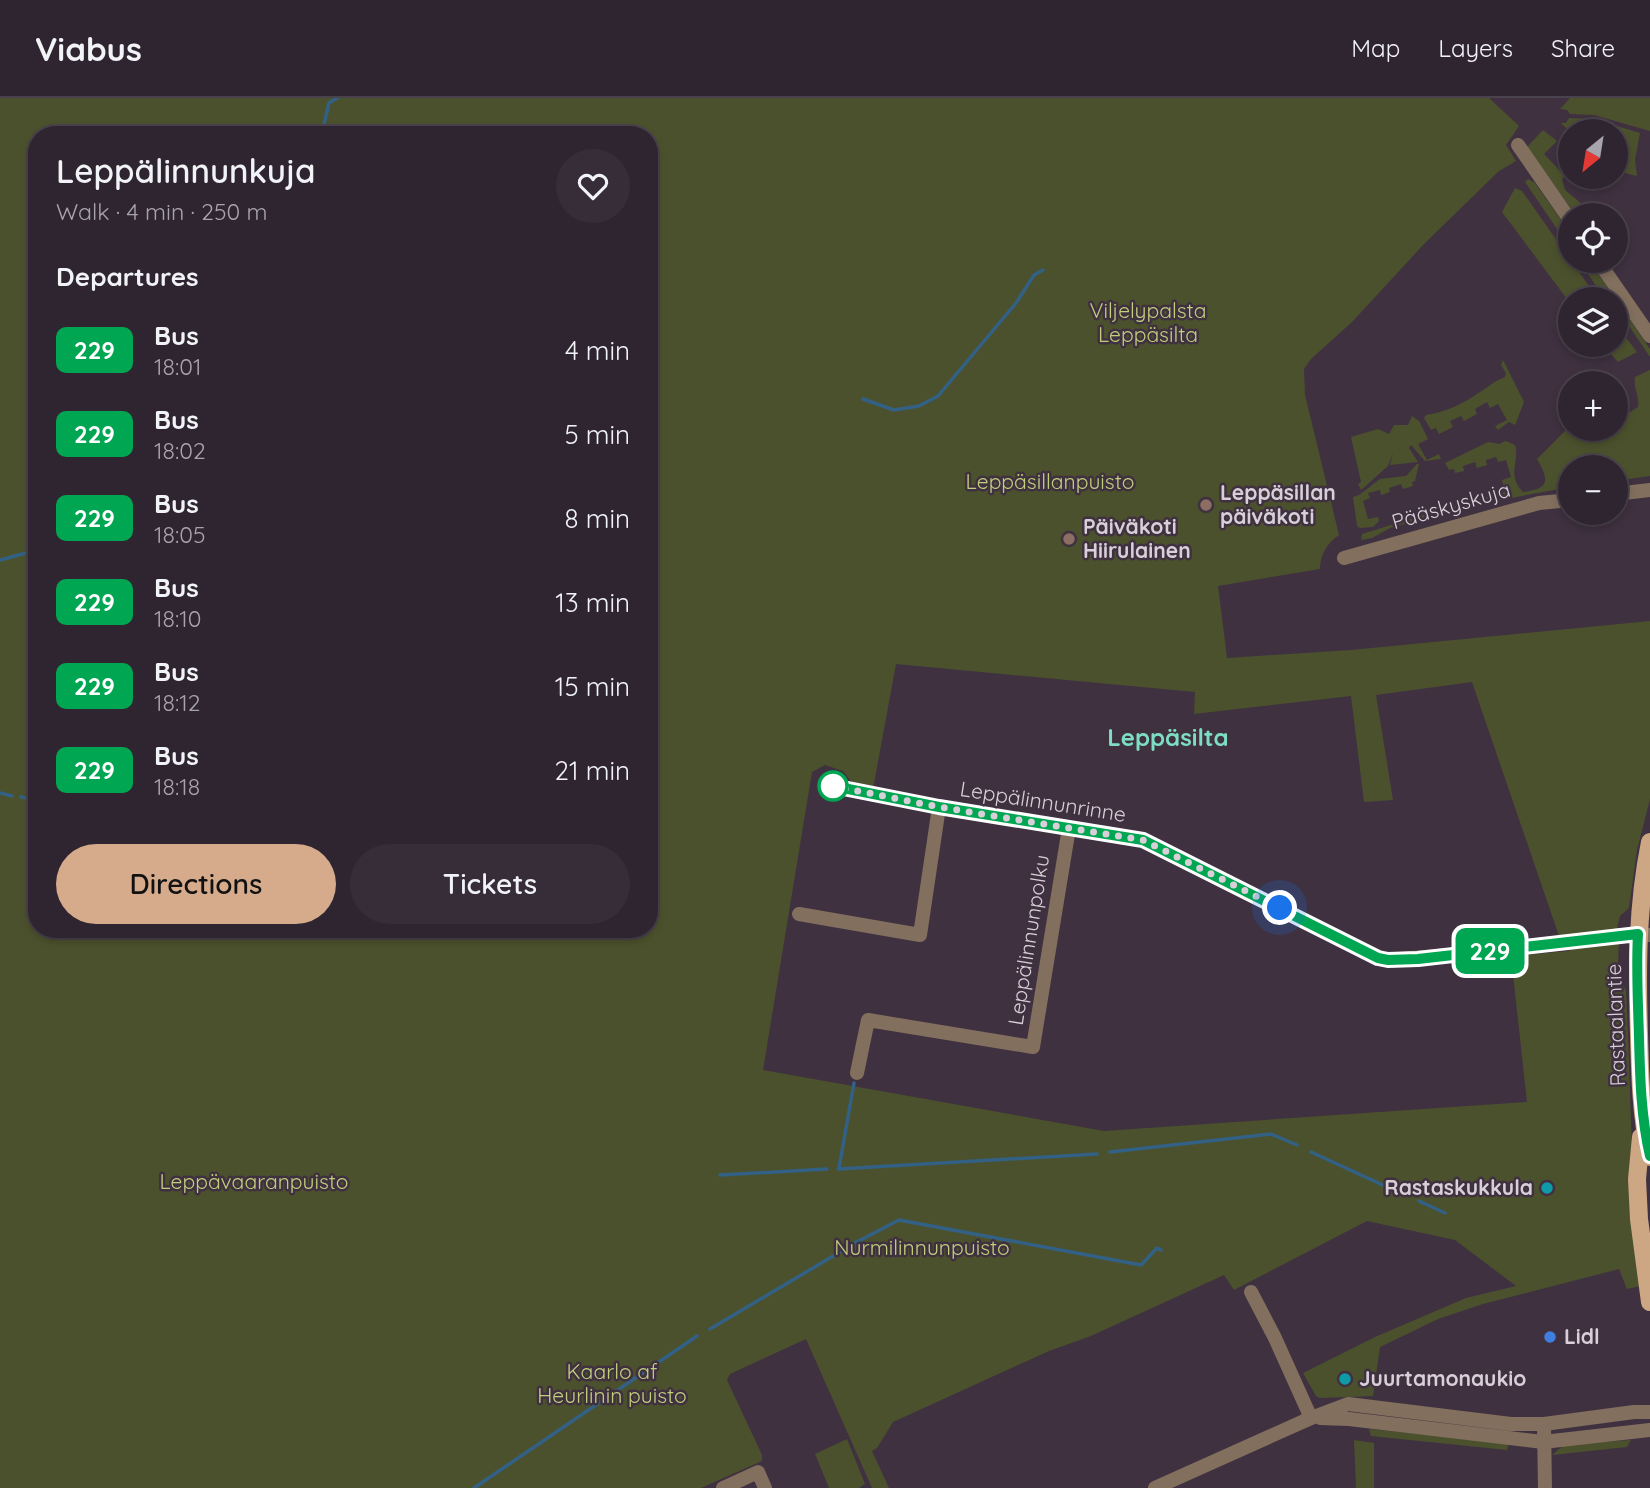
<!DOCTYPE html>
<meta charset="utf-8">
<style>
:root{--surface:#2f2530;--page:#372d38;--text:#f1f3f6;--muted:#a7a5ab;--line:#4a424c;--accent:#d6ab8b}
body{margin:0;font-family:Quicksand,sans-serif;background:var(--page);color:var(--text);height:100vh;display:flex;flex-direction:column;font-size:26px;white-space:nowrap}
*{box-sizing:border-box;margin:0}
p{font-size:23px;color:var(--muted)}
.icon{flex:none;width:38px;height:38px;fill:none;stroke:currentColor;stroke-width:2;stroke-linecap:round;stroke-linejoin:round}
.map{position:relative;flex:1;overflow:hidden}
.sheet{position:absolute;left:28px;top:28px;width:630px;height:812px;display:flex;flex-direction:column;background:var(--surface);border-radius:28px;box-shadow:0 4px 10px #0003,0 0 0 2px var(--line)}
.sheet>*{flex:none}
.badge{padding:0 14px;border-radius:10px;font-size:24px;line-height:46px}
.needle{width:46px;rotate:210deg}
.buttons{position:absolute;left:1558px;top:21px;display:grid;gap:14px}
.buttons a{display:grid;place-items:center;width:70px;height:70px;border-radius:50%;background:var(--surface);box-shadow:0 4px 10px #0003,0 0 0 2px var(--line);font-size:35px}
.you{position:absolute;width:35px;height:35px;margin:-18px;border:5px solid #fff;border-radius:50%;background:#1a73e8;box-shadow:0 0 0 10px #1a73e833}
.map>.badge{position:absolute;translate:-50% -50%;box-shadow:0 0 0 4px #fff}
h2{padding:0 28px;font-size:26px;line-height:63px}
.round{display:grid;place-items:center;flex:none;width:74px;height:74px;border-radius:37px;background:var(--page)}
.headline{display:flex;align-items:center;justify-content:space-between;height:119px;padding:0 28px}
h1{font-size:33px;font-weight:600;line-height:52px}
.primary-button{display:flex;gap:14px;margin-top:auto;padding:14px 28px}
.primary-button a{flex:1;height:80px;border-radius:42px;background:var(--accent);color:#111;font-size:28px;font-weight:600;line-height:80px;text-align:center}
.primary-button a+a{background:var(--page);color:var(--text)}
ul{padding:0;list-style:none}
li{display:flex;align-items:center;gap:21px;height:84px;padding:0 28px}
li div{flex:1}
li b{display:block;font-size:26px}
li em{font-style:normal}
li .badge{min-width:77px;font-weight:700;text-align:center}
header{display:flex;align-items:center;gap:42px;box-sizing:border-box;height:98px;padding:0 35px;background:var(--surface);border-bottom:2px solid var(--line)}
header strong{font-size:33px}
nav{display:flex;gap:38px;margin-inline-start:auto;font-size:24px}
.map>svg:first-child{display:block}
.green{fill:#4c512d;fill-rule:evenodd}
.lines{fill:none;stroke-linecap:round;stroke-linejoin:round}
.stream{stroke:#336185;stroke-width:3.5}
.minor{stroke:#826f5e;stroke-width:14}
.tertiary{stroke:#826f5e;stroke-width:14}
.primary{stroke:#cda683;stroke-width:18}
.line-casing{stroke:#fff;stroke-width:16}
.line{stroke:#00a651;stroke-width:10}
.walk{stroke:#d8cfd8;stroke-width:7;stroke-dasharray:0 12.6}
.education-dot{fill:#8d6e63;stroke:#3f3140;stroke-width:2.5}
.stop-dot{fill:#fff;stroke:#00a651;stroke-width:3.5}
.culture-dot{fill:#0f9aa8;stroke:#3f3140;stroke-width:2.5}
.shop-dot{fill:#3f7fe0;stroke:#3f3140;stroke-width:2.5}
.labels{text-anchor:middle;stroke-width:5;stroke-linejoin:round;paint-order:stroke}
.park-label{font-size:21px;fill:#c1ce7b;stroke:#3f3140}
.poi-label{font-size:21px;font-weight:bold;fill:#d8cfd8;stroke:#3f3140;text-anchor:start}
.street-label{font-size:21px;fill:#d8cfd8;stroke:#3f3140}
.quarter-label{font-size:24px;font-weight:bold;fill:#7ddec4;stroke:#3f3140}
</style>
<header>
<strong>Viabus</strong>
<nav><a>Map</a><a>Layers</a><a>Share</a></nav>
</header>
<div class="map">
<svg width="1650" height="1390" viewBox="0 0 1650 1390">
<rect width="100%" height="100%" fill="#3f3140"/>
<path class="green" d="M 0,0 L 1489,0 L 1519,28 L 1506,47 L 1516,63 L 1499,73 L 1424,146 L 1352,224 L 1311,261 L 1304,271 L 1305,297 L 1339,437 C 1327,445 1320,457 1320,471 L 1218,488 L 1227,560 L 1351,552 L 1650,523 L 1650,701 L 1637,752 L 1629,810 L 1620,818 L 1617,831 L 1559,838 L 1472,584 L 1376,597 L 1393,702 L 1364,704 L 1351,598 L 1194,616 L 1195,594 L 896,566 L 873,691 L 853,686 L 843,673 L 825,667 L 812,674 L 763,972 L 1104,1033 L 1527,1004 L 1511,858 L 1569,853 L 1570,848 L 1617,844 L 1619,846 C 1618,862 1616,878 1626,892 C 1631,990 1631,1089 1641,1188 L 1627,1191 L 1619,1171 L 1483,1206 L 1438,1221 L 1380,1249 L 1373,1298 L 1320,1300 L 1316,1298 L 1303,1275 L 1375,1239 L 1466,1200 L 1516,1188 L 1455,1142 L 1367,1123 L 1234,1192 L 1224,1177 L 1091,1238 L 1049,1253 L 893,1324 L 877,1350 L 872,1353 L 889,1390 L 872,1390 L 806,1241 L 730,1276 L 727,1282 L 762,1357 L 762,1363 L 701,1390 L 0,1390 ZM 37,37 L 649,37 L 649,831 L 37,831 Z
M 1570,0 L 1650,0 L 1650,33 L 1594,17 L 1570,16 L 1567,12 L 1560,11 Z
M 1569,20 L 1594,21 L 1640,35 L 1635,62 L 1637,78 L 1625,75 L 1620,81 L 1615,77 L 1615,33 L 1570,34 L 1561,25 L 1566,25 Z
M 1543,32 L 1557,43 L 1544,56 L 1565,78 L 1562,81 L 1565,92 L 1595,117 L 1575,116 L 1527,49 Z
M 1528,81 L 1535,85 L 1570,135 L 1570,150 L 1525,84 Z
M 1515,90 L 1522,93 L 1598,201 L 1570,201 L 1570,205 L 1502,114 Z
M 1579,163 L 1589,163 L 1650,251 L 1650,259 L 1627,225 L 1615,215 L 1615,201 L 1605,201 Z
M 1615,225 L 1637,254 L 1618,264 L 1603,247 L 1615,247 Z
M 1503,262 L 1524,304 L 1515,327 L 1509,324 L 1498,332 L 1495,328 L 1507,322 L 1498,306 L 1490,310 L 1487,304 L 1475,311 L 1477,316 L 1464,323 L 1461,318 L 1450,323 L 1453,329 L 1439,336 L 1436,330 L 1431,332 L 1424,320 L 1426,317 C 1445,314 1461,307 1477,296 C 1487,290 1494,283 1505,279 L 1506,275 L 1501,267 Z
M 1650,272 L 1650,378 L 1615,383 L 1615,369 L 1570,369 L 1570,389 L 1452,411 L 1453,409 L 1505,394 L 1502,382 L 1511,379 L 1506,362 L 1498,364 L 1496,359 L 1486,362 L 1487,367 L 1477,370 L 1475,364 L 1463,368 L 1464,373 L 1455,375 L 1454,371 L 1449,372 L 1445,365 L 1488,344 L 1499,346 L 1506,343 L 1515,347 C 1520,365 1506,376 1523,394 C 1549,391 1550,383 1537,361 L 1570,328 L 1570,331 L 1615,331 L 1615,285 L 1604,285 L 1614,283 L 1618,286 L 1622,312 L 1630,314 L 1638,309 C 1640,298 1633,290 1635,279 Z
M 1412,318 L 1419,323 L 1428,341 L 1418,346 L 1427,362 L 1439,356 L 1441,361 L 1425,363 L 1411,347 L 1409,350 L 1418,364 L 1390,367 L 1393,355 L 1388,368 L 1361,392 L 1358,386 L 1361,384 L 1351,339 L 1378,331 L 1389,336 L 1394,327 L 1408,327 Z
M 1417,366 L 1419,366 L 1415,383 L 1412,384 L 1413,388 L 1403,391 L 1401,386 L 1389,390 L 1390,394 L 1381,397 L 1380,392 L 1368,395 L 1370,400 L 1363,403 L 1368,421 L 1378,419 L 1379,423 L 1373,429 L 1360,430 L 1357,428 L 1353,399 L 1359,397 L 1380,381 L 1406,378 Z
M 1439,412 L 1440,416 L 1390,430 L 1372,440 L 1361,442 L 1362,436 Z
M 1369,1331 L 1509,1345 L 1507,1352 L 1371,1338 Z
M 847,1341 L 865,1386 L 859,1390 L 829,1390 L 815,1356 Z
M 1354,1342 L 1374,1345 L 1374,1390 L 1356,1390 Z
M 1631,1342 L 1627,1349 L 1552,1357 L 1564,1347 Z"/>
<g class="lines">
<path class="stream" d="M 316,37 L 324,26 L 329,5 L 337,0
M 863,301 L 894,312 L 919,308 L 938,298 L 1016,205 L 1034,177 L 1043,172
M 0,462 L 37,452
M 0,695 L 12,698
M 21,699 L 37,702
M 1110,1054 L 1271,1036 L 1297,1047
M 1311,1054 L 1400,1095
M 839,1070 L 854,985
M 838,1071 L 1097,1056
M 720,1077 L 827,1071
M 1419,1103 L 1445,1115
M 849,1148 L 899,1122 L 1141,1167 L 1157,1150 L 1161,1152
M 710,1231 L 845,1151
M 474,1390 L 697,1238"/>
<path class="minor" d="M 1518,47 L 1570,122
M 1598,163 L 1650,238
M 1615,396 L 1650,392
M 1344,460 L 1539,405 L 1570,402
M 833,688 L 939,709 L 1143,742 L 1378,860 L 1388,862 L 1473,855 L 1622,837 L 1650,837
M 799,816 L 920,837 L 939,709
M 857,975 L 868,922 L 1033,949 L 1069,730
M 1544,1326 L 1545,1390
M 723,1390 L 758,1374 L 765,1390
M 1155,1390 L 1311,1320 L 1275,1240 L 1251,1194"/>
<path class="tertiary" d="M 1311,1320 L 1348,1306 L 1511,1326 L 1544,1326 L 1634,1314 L 1650,1314
M 1320,1320 L 1349,1321 L 1543,1344 L 1650,1332"/>
<path class="primary" d="M 1650,744 C 1637,808 1637,871 1639,936 C 1640,978 1641,1018 1650,1059
M 1641,1039 L 1637,1081 L 1639,1121 L 1650,1204"/>
</g>
<g class="lines">
<defs>
<path id="line" d="M 833,688 L 939,709 L 1143,742 L 1378,860 L 1388,862 L 1418,861 L 1638,836 C 1636,870 1638,905 1639,939 C 1640,980 1641,1019 1650,1058"/>
</defs>
<use href="#line" class="line-casing"/>
<use href="#line" class="line"/>
<path class="walk" d="M 833,688 L 939,709 L 1143,742 L 1280,810"/>
</g>
<g class="education-dot">
<circle cx="1206" cy="407" r="7"/>
<circle cx="1069" cy="441" r="7"/>
</g>
<circle class="stop-dot" cx="833" cy="688" r="14"/>
<g class="culture-dot">
<circle cx="1547" cy="1090" r="7"/>
<circle cx="1345" cy="1281" r="7"/>
</g>
<circle class="shop-dot" cx="1550" cy="1239" r="7"/>
<g class="labels">
<g class="park-label">
<text x="1148" y="220">Viljelypalsta<tspan x="1148" dy="24">Leppäsilta</tspan></text>
<text x="1050" y="391">Leppäsillanpuisto</text>
<text x="254" y="1091">Leppävaaranpuisto</text>
<text x="922" y="1157">Nurmilinnunpuisto</text>
<text x="612" y="1281">Kaarlo af<tspan x="612" dy="24">Heurlinin puisto</tspan></text>
</g>
<g class="poi-label">
<text x="1220" y="402">Leppäsillan<tspan x="1220" dy="24">päiväkoti</tspan></text>
<text x="1083" y="436">Päiväkoti<tspan x="1083" dy="24">Hiirulainen</tspan></text>
<text x="1533" y="1097" text-anchor="end">Rastaskukkula</text>
<text x="1564" y="1246">Lidl</text>
<text x="1359" y="1288">Juurtamonaukio</text>
</g>
<g class="street-label">
<text transform="translate(1451 408) rotate(-16)" y="7">Pääskyskuja</text>
<text transform="translate(1043 704) rotate(9)" y="7">Leppälinnunrinne</text>
<text transform="translate(1029 842) rotate(-81)" y="7">Leppälinnunpolku</text>
<text transform="translate(1616 927) rotate(-92)" y="7">Rastaalantie</text>
</g>
<g class="quarter-label">
<text x="1168" y="648">Leppäsilta</text>
</g>
</g>
</svg>
<div class="buttons">
<a><svg class="needle" viewBox="-14 -14 28 28"><path d="M0-13l5 13h-10z" fill="#e53935"/><path d="M0 13l5-13h-10z" fill="#a7a5ab"/></svg></a>
<a><svg class="icon" aria-label="locate" viewBox="0 0 24 24"><circle cx="12" cy="12" r="6"/><path d="M12 2v4M12 18v4M2 12h4M18 12h4"/></svg></a>
<a><svg class="icon" aria-label="layers" viewBox="0 0 24 24"><path d="M12 4l9 5-9 5-9-5zM3 14l9 5 9-5"/></svg></a>
<a>+</a>
<a>−</a>
</div>
<div class="you" style="left:1280px;top:810px"></div>
<b class="badge" style="left:1490px;top:853px;background:#00a651;color:#fff">229</b>
<section class="sheet">
<div class="headline"><div><h1>Leppälinnunkuja</h1><p>Walk · 4 min · 250 m</p></div><a class="round"><svg class="icon" aria-label="heart" viewBox="0 0 24 24"><path d="M12 20l-8-8c-3-5 5-10 8-4 3-6 11-1 8 4z"/></svg></a></div>
<h2>Departures</h2>
<ul>
<li><span class="badge" style="background:#00a651;color:#fff">229</span><div><b>Bus</b><p>18:01</p></div><em>4 min</em></li>
<li><span class="badge" style="background:#00a651;color:#fff">229</span><div><b>Bus</b><p>18:02</p></div><em>5 min</em></li>
<li><span class="badge" style="background:#00a651;color:#fff">229</span><div><b>Bus</b><p>18:05</p></div><em>8 min</em></li>
<li><span class="badge" style="background:#00a651;color:#fff">229</span><div><b>Bus</b><p>18:10</p></div><em>13 min</em></li>
<li><span class="badge" style="background:#00a651;color:#fff">229</span><div><b>Bus</b><p>18:12</p></div><em>15 min</em></li>
<li><span class="badge" style="background:#00a651;color:#fff">229</span><div><b>Bus</b><p>18:18</p></div><em>21 min</em></li>
</ul>
<div class="primary-button"><a>Directions</a><a>Tickets</a></div>
</section>
</div>
